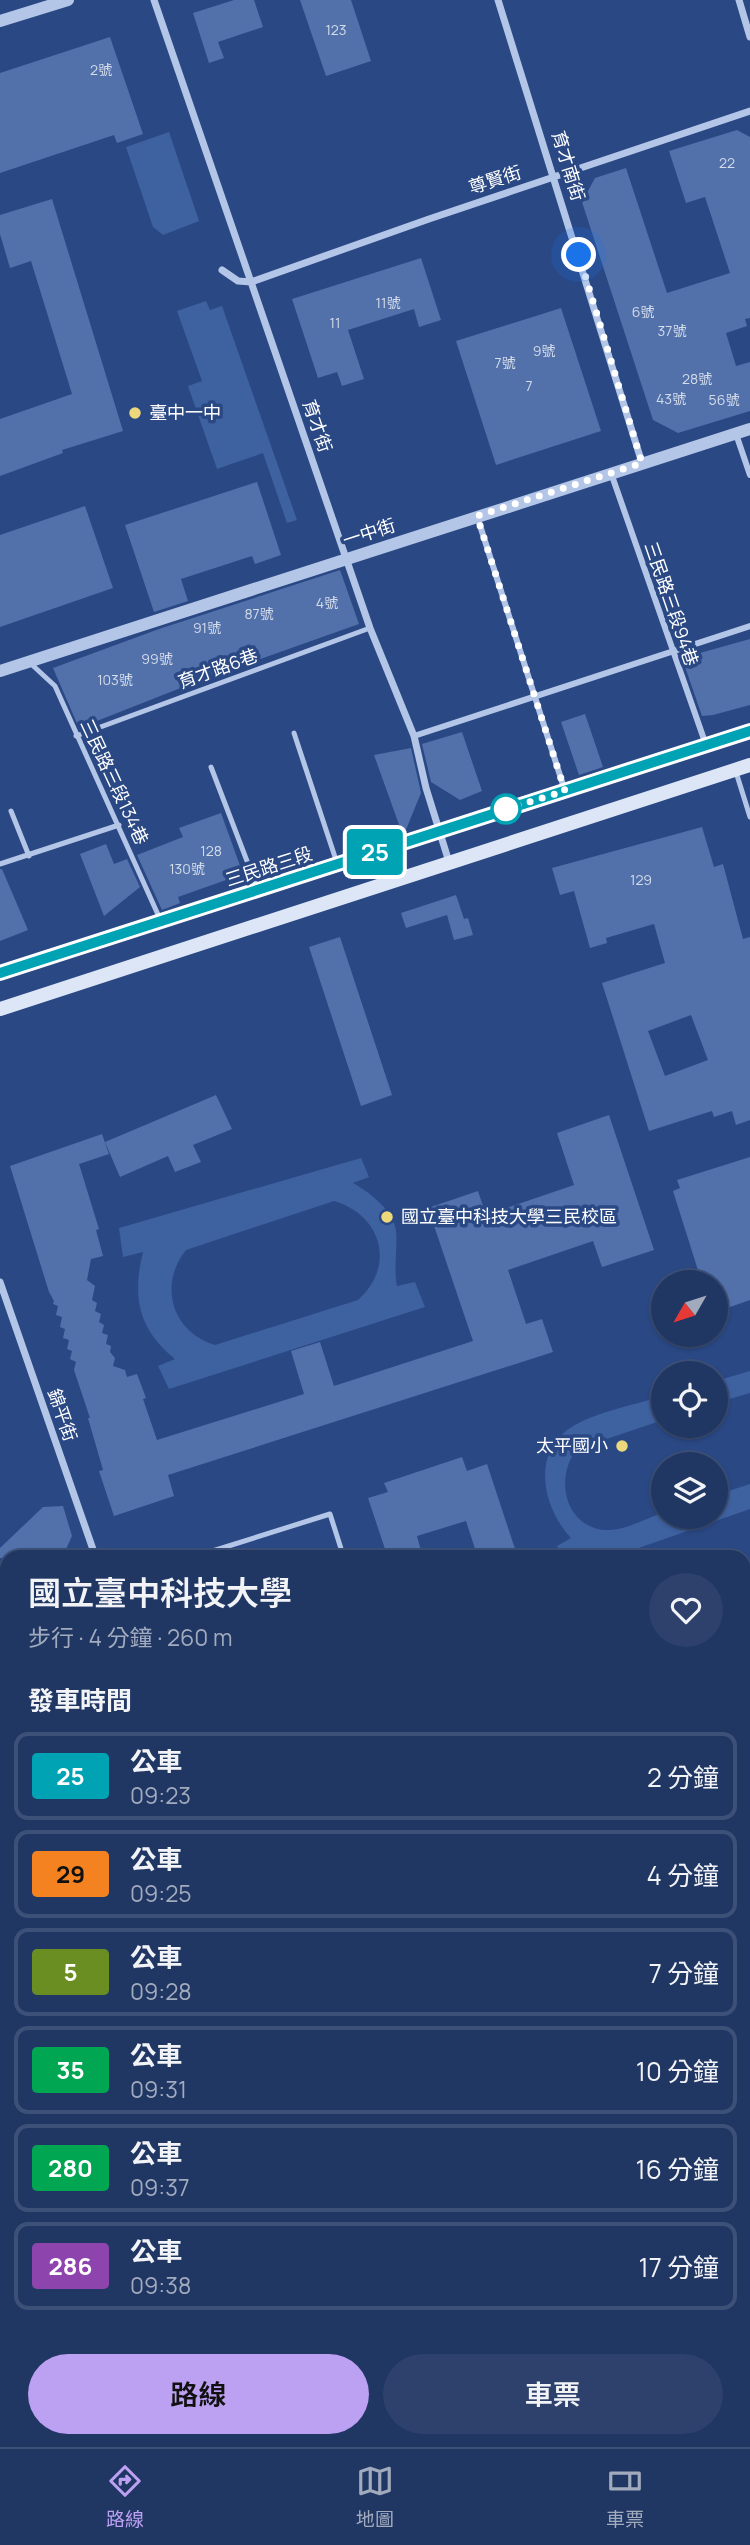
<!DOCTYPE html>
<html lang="zh-TW">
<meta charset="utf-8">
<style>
:root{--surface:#203663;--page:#2d416c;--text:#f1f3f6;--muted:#a2abbe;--line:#3d5078;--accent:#bca0f2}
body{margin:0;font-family:Manrope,"Noto Sans TC",sans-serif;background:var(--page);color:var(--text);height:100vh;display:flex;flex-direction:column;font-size:26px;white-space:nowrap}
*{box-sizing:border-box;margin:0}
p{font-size:23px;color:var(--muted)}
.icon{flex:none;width:38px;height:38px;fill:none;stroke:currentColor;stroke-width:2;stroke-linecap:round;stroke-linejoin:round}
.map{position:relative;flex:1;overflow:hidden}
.drawer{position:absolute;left:0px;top:1550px;width:751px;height:898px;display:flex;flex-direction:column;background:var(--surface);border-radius:21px 21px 0 0;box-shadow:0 2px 5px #0004,0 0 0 2px var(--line)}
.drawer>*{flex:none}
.badge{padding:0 14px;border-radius:5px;font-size:24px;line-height:46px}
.needle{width:46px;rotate:231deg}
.tools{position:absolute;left:651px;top:1270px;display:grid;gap:14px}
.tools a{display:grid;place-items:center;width:77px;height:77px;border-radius:50%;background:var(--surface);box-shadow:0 2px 5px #0004,0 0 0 2px var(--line);font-size:35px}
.you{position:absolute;width:35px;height:35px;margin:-18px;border:5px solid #fff;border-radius:50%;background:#1a73e8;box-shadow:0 0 0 10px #1a73e833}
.map>.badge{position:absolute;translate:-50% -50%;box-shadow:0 0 0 4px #fff}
h2{padding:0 28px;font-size:26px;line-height:63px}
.round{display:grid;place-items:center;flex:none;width:74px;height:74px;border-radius:37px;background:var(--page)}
.headline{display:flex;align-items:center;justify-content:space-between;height:119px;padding:0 28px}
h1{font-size:33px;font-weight:600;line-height:52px}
.action{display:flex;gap:14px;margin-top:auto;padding:14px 28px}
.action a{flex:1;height:80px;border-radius:42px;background:var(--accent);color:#111;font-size:28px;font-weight:600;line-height:80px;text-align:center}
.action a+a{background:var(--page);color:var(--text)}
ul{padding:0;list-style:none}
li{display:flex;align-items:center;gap:21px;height:88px;margin:0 14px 10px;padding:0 14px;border:4px solid var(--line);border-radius:14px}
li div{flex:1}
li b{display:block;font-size:26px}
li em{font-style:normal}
li .badge{min-width:77px;font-weight:700;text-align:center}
.menu{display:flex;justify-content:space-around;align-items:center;height:98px;border-top:2px solid var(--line);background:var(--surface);font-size:19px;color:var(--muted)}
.menu a{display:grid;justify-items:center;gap:4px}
.menu .current{color:var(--accent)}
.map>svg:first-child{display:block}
.green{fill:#3e61a0;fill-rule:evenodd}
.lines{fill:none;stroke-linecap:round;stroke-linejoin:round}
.river{stroke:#485d89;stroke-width:35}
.building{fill:#5271ab;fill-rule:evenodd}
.service{stroke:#b4c6e7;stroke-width:5}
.pedestrian{stroke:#b4c6e7;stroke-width:6}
.minor{stroke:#b4c6e7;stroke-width:7}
.tertiary{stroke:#b4c6e7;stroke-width:12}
.secondary{stroke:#dde6f6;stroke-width:14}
.line-casing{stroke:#fff;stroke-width:16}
.line{stroke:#00a3b4;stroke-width:10}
.walk{stroke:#fff;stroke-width:7;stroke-dasharray:0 12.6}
.poi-dot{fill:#edd87b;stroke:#2a4884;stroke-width:2.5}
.stop-dot{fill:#fff;stroke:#00a3b4;stroke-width:3.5}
.labels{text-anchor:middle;stroke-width:7;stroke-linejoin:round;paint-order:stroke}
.number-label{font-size:14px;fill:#d4dcea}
.street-label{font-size:18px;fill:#fff;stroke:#2a4884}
.poi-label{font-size:18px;fill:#fff;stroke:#2a4884;text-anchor:start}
</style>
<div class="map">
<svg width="750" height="2447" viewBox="0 0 750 2447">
<rect width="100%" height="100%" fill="#2a4884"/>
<path class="green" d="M 169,132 L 199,221 L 163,235 L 153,227 L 126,147 Z
M 206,301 L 210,310 L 222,306 L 297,520 L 287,523 L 263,453 L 217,469 L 188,386 L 202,381 L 177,311 Z
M 361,1158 L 369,1177 L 353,1183 C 369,1192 390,1208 395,1226 C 399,1239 393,1267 397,1286 L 415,1282 L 425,1307 L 169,1389 L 158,1366 L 175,1359 C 138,1329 132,1297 143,1252 L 123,1257 L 119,1228 ZM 334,1201 C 382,1215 396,1266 358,1300 L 215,1345 C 172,1332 158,1285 186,1250 Z
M 750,1371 L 750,1393 L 716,1403 L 716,1381 Z
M 663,1396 L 663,1420 L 577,1449 C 553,1479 566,1532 611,1530 C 627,1529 647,1518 663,1513 L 663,1517 L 716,1517 L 716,1495 L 750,1484 L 750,1509 L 613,1557 L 561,1557 L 557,1546 L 571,1538 C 545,1510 531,1459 566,1431 C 586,1414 638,1404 663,1396 Z"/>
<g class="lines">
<path class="river" d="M 744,2269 L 750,2261
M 594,2447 L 599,2441"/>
</g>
<path class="building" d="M 234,0 L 254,0 L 263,27 L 218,42 L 224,58 L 209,63 L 193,13 Z
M 300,0 L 351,0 L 371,61 L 326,76 Z
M 110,37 L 143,134 L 117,143 L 114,135 L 0,173 L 0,73 Z
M 737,130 L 750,137 L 750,318 L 745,319 L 747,326 L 726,333 L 736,366 L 750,362 L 750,411 L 678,433 L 653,420 L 582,202 L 595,178 L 626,168 L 667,293 L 730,273 L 705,197 L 686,203 L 669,151 Z
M 52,199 L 123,431 L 62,450 L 63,453 L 0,476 L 0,419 L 72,394 L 31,261 L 10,268 L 0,234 L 0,215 Z
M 421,258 L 441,320 L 419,327 L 414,309 L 348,330 L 364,379 L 342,386 L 337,372 L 318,378 L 292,299 Z
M 561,308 L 601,431 L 496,465 L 456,341 Z
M 257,482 L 281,555 L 255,564 L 252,556 L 181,579 L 188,601 L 154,612 L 125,525 Z
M 85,506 L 113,588 L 0,627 L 0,535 Z
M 340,570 L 359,624 L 201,680 L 79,728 L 53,668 L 159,629 Z
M 750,639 L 750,705 L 713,715 L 702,716 L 682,658 Z
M 585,714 L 603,767 L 579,775 L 561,722 Z
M 462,732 L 482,791 L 460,800 L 431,782 L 422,744 Z
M 411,748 L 421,793 L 405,832 L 402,833 L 374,755 Z
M 221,813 L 243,874 L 178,897 L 180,903 L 162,910 L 137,855 L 183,837 L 179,828 Z
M 702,827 L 714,867 L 723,864 L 743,939 L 750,937 L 750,1120 L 736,1125 L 732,1111 L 714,1117 L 712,1111 L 649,1131 L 602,983 L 665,963 L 654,924 L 606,938 L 607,943 L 590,948 L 574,891 L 560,895 L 552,868 ZM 691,1015 L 708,1060 L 665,1076 L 648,1031 Z
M 106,844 L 114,864 L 127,859 L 140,887 L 104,916 L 80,854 Z
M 0,869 L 2,869 L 28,930 L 0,941 Z
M 456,895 L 464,919 L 468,918 L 473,935 L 454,940 L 447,915 L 406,928 L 401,913 Z
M 340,937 L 392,1095 L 361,1106 L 309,947 Z
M 216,1095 L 232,1129 L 193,1145 L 201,1162 L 175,1172 L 168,1156 L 120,1177 L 105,1142 Z
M 609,1115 L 654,1250 L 602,1267 L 593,1241 L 508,1270 L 526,1324 L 542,1319 L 553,1352 L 168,1475 L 174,1496 L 114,1516 L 99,1471 L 103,1470 L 88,1418 L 90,1418 L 74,1370 L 76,1362 L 70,1359 L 72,1351 L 67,1349 L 69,1340 L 63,1338 L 65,1329 L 60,1327 L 62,1317 L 56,1315 L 58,1306 L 53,1304 L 54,1301 L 49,1292 L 10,1166 L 102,1134 L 109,1154 L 79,1164 L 99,1229 L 96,1230 L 103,1256 L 91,1259 L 87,1280 L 95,1286 L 92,1300 L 97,1303 L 95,1311 L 101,1314 L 99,1322 L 104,1325 L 102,1333 L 108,1335 L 106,1344 L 111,1346 L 110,1352 L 115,1358 L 113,1366 L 125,1370 L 127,1377 L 137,1374 L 146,1398 L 143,1399 L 157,1440 L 304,1394 L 291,1351 L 320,1342 L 334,1386 L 473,1341 L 428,1208 L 478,1191 L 486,1215 L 574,1185 L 557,1133 Z
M 750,1157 L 750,1300 L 716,1312 L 716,1283 L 702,1283 L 673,1191 L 680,1188 L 677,1180 Z
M 462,1457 L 467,1471 L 487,1464 L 518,1558 L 478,1558 L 466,1521 L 417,1536 L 423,1558 L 388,1558 L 368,1498 L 388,1492 L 384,1483 Z
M 63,1506 L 72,1536 L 62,1558 L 0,1558 L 0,1548 L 43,1507 Z"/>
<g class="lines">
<path class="service" d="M 29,662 L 55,686 L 160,919
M 294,733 L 337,863
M 76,736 L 370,628
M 211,767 L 257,887
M 736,772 L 750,817
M 11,811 L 29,856
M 0,864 L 119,825
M 203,1554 L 330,1514 L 344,1558
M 0,2093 L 7,2080"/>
<path class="pedestrian" d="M 736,434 L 750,475
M 611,473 L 706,745
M 477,516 L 565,791
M 414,736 L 750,626"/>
<path class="minor" d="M 154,0 L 370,628 L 414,736 L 426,788 L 449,862
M 498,0 L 642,463
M 739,0 L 750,37
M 222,270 L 238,281 L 251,282 L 429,219 L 750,111
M 0,1282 L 96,1558
M 0,1584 L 7,1582
M 744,1593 L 750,1591
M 744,1803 L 748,1817
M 0,1836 L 7,1834
M 744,2078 L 750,2082
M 744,2191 L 750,2183
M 0,2197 L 7,2200
M 0,2426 L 7,2429
M 29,2441 L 40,2447
M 451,2441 L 462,2447
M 551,2447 L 555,2441
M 677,2447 L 682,2441"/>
<path class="tertiary" d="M 0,21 L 68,0
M 0,671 L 750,429"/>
<path class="secondary" d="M 0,973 L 750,731
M 0,1009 L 750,765
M 0,1918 L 7,1922
M 0,1955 L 7,1958
M 744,2316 L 750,2320
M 744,2361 L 750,2364"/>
</g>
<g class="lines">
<defs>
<path id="line" d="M 0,973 L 750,731"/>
</defs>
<use href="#line" class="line-casing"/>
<use href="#line" class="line"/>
<path class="walk" d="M 506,809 L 565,791 L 477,516 L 642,463 L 579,255"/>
</g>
<g class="poi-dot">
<circle cx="135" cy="413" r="7"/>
<circle cx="387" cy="1217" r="7"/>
<circle cx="622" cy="1446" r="7"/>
</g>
<circle class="stop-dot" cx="506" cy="809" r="14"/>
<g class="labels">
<g class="number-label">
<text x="336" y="35">123</text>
<text x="101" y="75">2號</text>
<text x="727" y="168">22</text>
<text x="388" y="308">11號</text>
<text x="643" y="317">6號</text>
<text x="335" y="328">11</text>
<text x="672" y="336">37號</text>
<text x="544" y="356">9號</text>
<text x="505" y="368">7號</text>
<text x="697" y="384">28號</text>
<text x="529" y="391">7</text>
<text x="671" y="404">43號</text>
<text x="724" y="405">56號</text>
<text x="327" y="608">4號</text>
<text x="259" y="619">87號</text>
<text x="207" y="633">91號</text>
<text x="157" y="664">99號</text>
<text x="115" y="685">103號</text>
<text x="211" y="856">128</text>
<text x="187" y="874">130號</text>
<text x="641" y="885">129</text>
</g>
<g class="street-label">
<text transform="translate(568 166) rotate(73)" y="6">育才南街</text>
<text transform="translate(495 180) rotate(-18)" y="6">尊賢街</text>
<text transform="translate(317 426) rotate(71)" y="6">育才街</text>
<text transform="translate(369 533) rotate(-18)" y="6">一中街</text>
<text transform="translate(671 604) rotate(71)" y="6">三民路三段94巷</text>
<text transform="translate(218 669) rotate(-20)" y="6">育才路6巷</text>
<text transform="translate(114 782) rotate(65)" y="6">三民路三段134巷</text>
<text transform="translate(269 867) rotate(-18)" y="6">三民路三段</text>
<text transform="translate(62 1415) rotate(71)" y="6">錦平街</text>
</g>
<g class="poi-label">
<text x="149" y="419">臺中一中</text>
<text x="401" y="1223">國立臺中科技大學三民校區</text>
<text x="608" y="1452" text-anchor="end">太平國小</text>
</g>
</g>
</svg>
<div class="tools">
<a><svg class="needle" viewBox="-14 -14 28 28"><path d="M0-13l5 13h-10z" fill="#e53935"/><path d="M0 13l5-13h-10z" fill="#a2abbe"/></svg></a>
<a><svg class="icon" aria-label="locate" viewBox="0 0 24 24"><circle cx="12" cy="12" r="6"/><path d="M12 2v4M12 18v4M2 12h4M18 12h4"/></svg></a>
<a><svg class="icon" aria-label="layers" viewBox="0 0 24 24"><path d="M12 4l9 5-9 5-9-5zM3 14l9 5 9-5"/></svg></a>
</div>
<div class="you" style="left:579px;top:255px"></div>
<b class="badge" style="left:375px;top:852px;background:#00a3b4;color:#fff">25</b>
<section class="drawer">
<div class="headline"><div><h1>國立臺中科技大學</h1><p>步行 · 4 分鐘 · 260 m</p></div><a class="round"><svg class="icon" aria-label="heart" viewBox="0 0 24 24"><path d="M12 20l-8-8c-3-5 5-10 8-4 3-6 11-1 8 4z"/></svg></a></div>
<h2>發車時間</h2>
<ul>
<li><span class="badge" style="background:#00a3b4;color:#fff">25</span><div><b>公車</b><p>09:23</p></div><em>2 分鐘</em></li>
<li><span class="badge" style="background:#f58220;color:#111">29</span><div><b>公車</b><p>09:25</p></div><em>4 分鐘</em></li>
<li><span class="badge" style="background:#6b8e23;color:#fff">5</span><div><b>公車</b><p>09:28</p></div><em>7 分鐘</em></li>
<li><span class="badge" style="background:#00a651;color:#fff">35</span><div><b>公車</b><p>09:31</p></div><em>10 分鐘</em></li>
<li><span class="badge" style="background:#00a651;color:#fff">280</span><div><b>公車</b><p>09:37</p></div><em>16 分鐘</em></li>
<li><span class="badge" style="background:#8e44ad;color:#fff">286</span><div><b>公車</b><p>09:38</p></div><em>17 分鐘</em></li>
</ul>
<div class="action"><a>路線</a><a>車票</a></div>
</section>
</div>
<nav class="menu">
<a class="current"><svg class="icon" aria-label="directions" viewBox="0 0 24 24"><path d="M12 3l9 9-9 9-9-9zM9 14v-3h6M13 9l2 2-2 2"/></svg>路線</a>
<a><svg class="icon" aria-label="map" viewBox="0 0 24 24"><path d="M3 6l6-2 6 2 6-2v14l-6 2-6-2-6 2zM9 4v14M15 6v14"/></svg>地圖</a>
<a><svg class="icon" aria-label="tickets" viewBox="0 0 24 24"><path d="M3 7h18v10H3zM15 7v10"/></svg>車票</a>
</nav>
